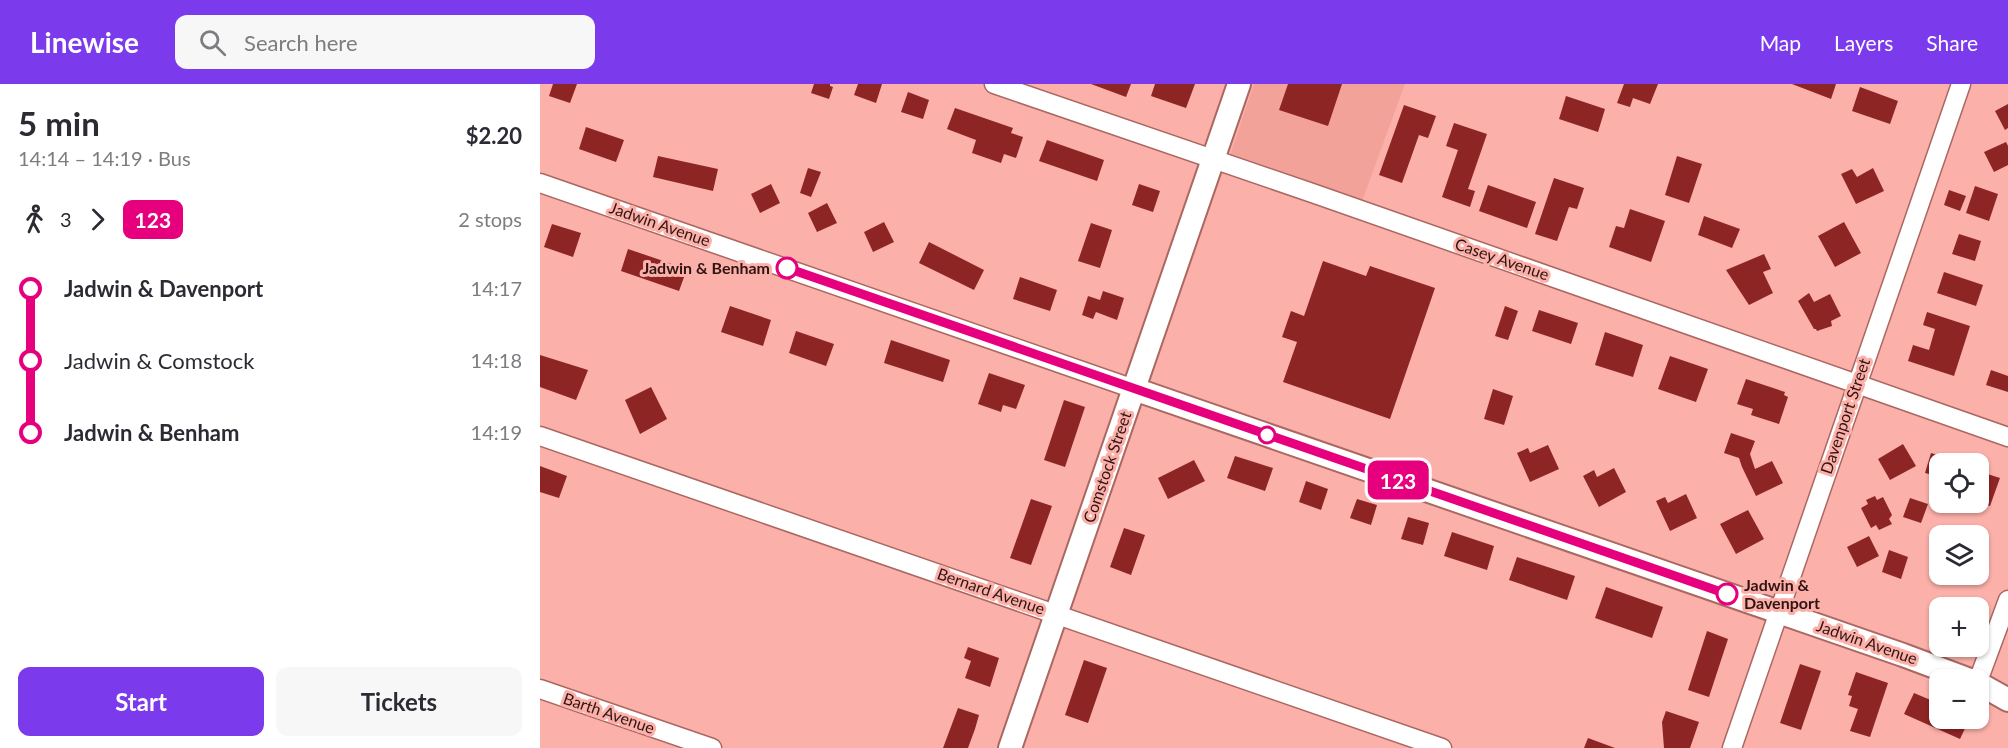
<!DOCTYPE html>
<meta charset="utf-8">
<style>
:root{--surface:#fff;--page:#f7f7f7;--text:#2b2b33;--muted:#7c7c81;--accent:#7c3aed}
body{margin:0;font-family:Lato,sans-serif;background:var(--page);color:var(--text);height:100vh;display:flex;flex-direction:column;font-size:22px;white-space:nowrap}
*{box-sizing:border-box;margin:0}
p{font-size:20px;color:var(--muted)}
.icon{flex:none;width:33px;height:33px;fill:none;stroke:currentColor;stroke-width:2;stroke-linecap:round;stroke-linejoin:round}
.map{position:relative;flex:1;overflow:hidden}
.panel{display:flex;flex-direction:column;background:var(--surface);width:540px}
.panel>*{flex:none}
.badge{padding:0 12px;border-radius:9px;font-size:21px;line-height:39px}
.fabs{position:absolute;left:1389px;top:369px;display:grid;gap:12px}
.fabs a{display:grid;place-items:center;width:60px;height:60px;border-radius:12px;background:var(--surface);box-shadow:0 2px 4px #0004;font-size:30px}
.map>.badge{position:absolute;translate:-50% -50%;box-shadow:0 0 0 3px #fff}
.legs{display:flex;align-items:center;gap:9px;height:66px;padding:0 18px;font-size:20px}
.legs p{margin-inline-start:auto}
.overview{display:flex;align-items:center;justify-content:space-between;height:102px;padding:0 18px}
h1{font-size:33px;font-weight:700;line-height:45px}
.action{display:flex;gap:12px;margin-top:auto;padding:12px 18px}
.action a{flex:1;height:69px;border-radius:12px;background:var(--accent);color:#fff;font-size:24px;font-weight:700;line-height:69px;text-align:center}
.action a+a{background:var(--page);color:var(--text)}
ul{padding:0 18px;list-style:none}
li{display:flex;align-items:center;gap:21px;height:72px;font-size:22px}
li i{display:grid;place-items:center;width:9px;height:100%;margin:0 8px;background:currentColor}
li i::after{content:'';width:15px;height:15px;margin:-8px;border:4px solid;border-radius:50%;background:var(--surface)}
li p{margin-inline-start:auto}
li:first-child i{background:linear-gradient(#0000 50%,currentColor 0)}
li:last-child i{background:linear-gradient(currentColor 50%,#0000 0)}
header{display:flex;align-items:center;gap:36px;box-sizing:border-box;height:84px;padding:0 30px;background:var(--accent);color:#fff}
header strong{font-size:28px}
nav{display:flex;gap:33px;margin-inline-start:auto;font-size:21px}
.search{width:420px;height:54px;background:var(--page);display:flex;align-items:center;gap:15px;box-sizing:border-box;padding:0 21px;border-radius:12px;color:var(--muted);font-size:22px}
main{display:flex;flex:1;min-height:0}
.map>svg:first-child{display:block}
.built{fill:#f3a29a}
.building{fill:#8e2525}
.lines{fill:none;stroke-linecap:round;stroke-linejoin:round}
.minor-casing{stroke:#ab6761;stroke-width:21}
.tertiary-casing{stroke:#ab6761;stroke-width:26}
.minor{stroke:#fff;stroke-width:18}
.tertiary{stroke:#fff;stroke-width:22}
.line-1-casing{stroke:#fff;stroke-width:14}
.line-1{stroke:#e6007e;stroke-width:9}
.stop-1-dot{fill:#fff;stroke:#e6007e;stroke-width:3}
.labels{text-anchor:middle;stroke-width:6;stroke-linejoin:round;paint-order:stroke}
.street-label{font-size:16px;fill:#2f1412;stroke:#fbb0a9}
.stop-label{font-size:16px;font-weight:bold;fill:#2f1412;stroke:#fbb0a9;text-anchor:end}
</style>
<header>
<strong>Linewise</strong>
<div class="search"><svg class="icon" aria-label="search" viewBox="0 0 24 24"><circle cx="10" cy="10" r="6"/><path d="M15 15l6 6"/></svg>Search here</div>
<nav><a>Map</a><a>Layers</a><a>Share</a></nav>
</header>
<main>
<section class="panel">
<div class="overview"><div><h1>5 min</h1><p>14:14 – 14:19 · Bus</p></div><b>$2.20</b></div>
<div class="legs"><svg class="icon" aria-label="walk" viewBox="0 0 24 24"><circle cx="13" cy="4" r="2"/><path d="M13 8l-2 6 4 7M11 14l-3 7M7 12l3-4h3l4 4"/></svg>3<svg class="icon" aria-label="forward" viewBox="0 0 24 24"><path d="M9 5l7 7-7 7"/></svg><b class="badge" style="background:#e6007e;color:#fff">123</b><p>2 stops</p></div>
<ul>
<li><i style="color:#e6007e"></i><b>Jadwin &amp; Davenport</b><p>14:17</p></li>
<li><i style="color:#e6007e"></i><span>Jadwin &amp; Comstock</span><p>14:18</p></li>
<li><i style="color:#e6007e"></i><b>Jadwin &amp; Benham</b><p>14:19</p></li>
</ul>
<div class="action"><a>Start</a><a>Tickets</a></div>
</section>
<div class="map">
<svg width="1468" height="664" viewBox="0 0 1468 664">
<rect width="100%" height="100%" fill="#fbb0a9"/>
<path class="built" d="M 714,0 L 865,0 L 822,117 L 690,71 Z"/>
<path class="building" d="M 13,0 L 37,0 L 30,19 L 9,12 Z
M 274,0 L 290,0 L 290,2 L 293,3 L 289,15 L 271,9 Z
M 318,0 L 342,0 L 336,19 L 314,11 Z
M 551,0 L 591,0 L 586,13 Z
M 615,0 L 655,0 L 646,24 L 611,12 Z
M 748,0 L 802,0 L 788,42 L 739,26 Z
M 1084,0 L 1118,0 L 1110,20 L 1093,14 L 1090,23 L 1077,19 Z
M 1252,0 L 1296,0 L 1291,15 Z
M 1320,3 L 1358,17 L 1350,40 L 1312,27 Z
M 368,8 L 389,16 L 383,35 L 361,28 Z
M 1026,12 L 1065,25 L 1058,48 L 1019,35 Z
M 1468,20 L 1468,44 L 1465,46 L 1455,27 Z
M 864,21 L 896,32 L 888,54 L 879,51 L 862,99 L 839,91 Z
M 415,24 L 473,44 L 471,49 L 483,53 L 476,74 L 464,70 L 461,79 L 432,69 L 436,56 L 407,45 Z
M 914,39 L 947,50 L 928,105 L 935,107 L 930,123 L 902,113 L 918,66 L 906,62 Z
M 46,43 L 84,56 L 76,78 L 39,65 Z
M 507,56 L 564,76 L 557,97 L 499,77 Z
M 1466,58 L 1468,62 L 1468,81 L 1454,88 L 1444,68 Z
M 118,72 L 178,85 L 173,107 L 113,93 Z
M 1137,72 L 1162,80 L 1149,119 L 1125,111 Z
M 268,84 L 281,88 L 271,113 L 260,109 Z
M 1333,84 L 1344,107 L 1316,120 L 1301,90 L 1312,85 L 1317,93 Z
M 1014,94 L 1044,104 L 1037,125 L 1029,123 L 1017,157 L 995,150 Z
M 231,100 L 240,119 L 220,129 L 211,110 Z
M 599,100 L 620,107 L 613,128 L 592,121 Z
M 948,101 L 996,118 L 987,144 L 939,127 Z
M 1435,102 L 1458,110 L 1449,137 L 1426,129 Z
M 1409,106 L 1426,112 L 1420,127 L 1404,121 Z
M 287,119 L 297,139 L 277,148 L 268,129 Z
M 1090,125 L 1125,137 L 1111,178 L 1069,163 L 1076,142 L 1084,144 Z
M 1164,132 L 1200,145 L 1192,164 L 1158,151 Z
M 344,138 L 354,158 L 333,168 L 324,148 Z
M 1304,138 L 1321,169 L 1295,183 L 1278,152 Z
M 551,139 L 572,146 L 560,184 L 538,177 Z
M 12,140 L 41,149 L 33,173 L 4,163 Z
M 1419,150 L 1441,157 L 1435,177 L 1412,170 Z
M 389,158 L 444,186 L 434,206 L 379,179 Z
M 88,165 L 147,185 L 139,207 L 81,187 Z
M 1224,170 L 1231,185 L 1223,188 L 1233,209 L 1209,221 L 1186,186 Z
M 783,177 L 826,192 L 830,182 L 895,204 L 850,335 L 743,298 L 757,258 L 742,253 L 751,227 L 764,232 Z
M 1404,188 L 1443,201 L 1436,222 L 1397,209 Z
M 480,193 L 517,206 L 510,227 L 473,215 Z
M 563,207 L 584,214 L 577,236 L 556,228 L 553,235 L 542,231 L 548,212 L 560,216 Z
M 1269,209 L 1274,218 L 1290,210 L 1301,232 L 1291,237 L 1292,242 L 1277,247 L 1276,245 L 1274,245 L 1258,217 Z
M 190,222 L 231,236 L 223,262 L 181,248 Z
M 965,222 L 978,227 L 968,256 L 955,252 Z
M 999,226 L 1038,239 L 1031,260 L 992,247 Z
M 1387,228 L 1430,242 L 1414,292 L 1368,277 L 1373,261 L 1389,266 L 1395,245 L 1383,241 Z
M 256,247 L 294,260 L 286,282 L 249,269 Z
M 1065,248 L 1103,261 L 1093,293 L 1055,281 Z
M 351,256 L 410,276 L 403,298 L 344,279 Z
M 0,271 L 48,286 L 36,316 L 0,303 Z
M 1130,272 L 1168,285 L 1156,318 L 1118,305 Z
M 1451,286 L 1468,292 L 1468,308 L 1446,301 Z
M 449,289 L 485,301 L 476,325 L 463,321 L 461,328 L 438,320 Z
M 1206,295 L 1245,308 L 1244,311 L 1248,313 L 1239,340 L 1211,331 L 1213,325 L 1197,320 Z
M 111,303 L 127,335 L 100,350 L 85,316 Z
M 953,305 L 973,312 L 964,341 L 944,335 Z
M 524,316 L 545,323 L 525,383 L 504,376 Z
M 1191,349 L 1215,357 L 1210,370 L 1215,385 L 1232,377 L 1243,399 L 1216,412 L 1202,383 L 1199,374 L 1184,369 Z
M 1363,360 L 1376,382 L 1350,396 L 1338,375 Z
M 1008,361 L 1019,385 L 990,398 L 977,369 L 988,364 L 990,369 Z
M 1391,369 L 1404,373 L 1401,380 L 1400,380 L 1397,392 L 1385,389 Z
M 695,372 L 733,384 L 725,407 L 687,394 Z
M 654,376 L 665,397 L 628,415 L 618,394 Z
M 0,382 L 27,392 L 19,414 L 0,408 Z
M 1074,384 L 1086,408 L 1059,423 L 1043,392 L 1054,386 L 1057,393 Z
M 1438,387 L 1460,394 L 1450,422 L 1438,418 Z
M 766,397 L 788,405 L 781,426 L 759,418 Z
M 1146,410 L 1157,434 L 1130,447 L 1116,417 L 1125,413 L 1128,419 Z
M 1335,412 L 1337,416 L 1343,413 L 1352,431 L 1349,435 L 1352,440 L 1339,446 L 1336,441 L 1331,444 L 1321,424 L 1328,420 L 1326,416 Z
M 1370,414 L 1388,420 L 1381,439 L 1363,433 Z
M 491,415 L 512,422 L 491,481 L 470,474 Z
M 817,415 L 837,421 L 831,441 L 810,434 Z
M 1208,426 L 1224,455 L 1196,470 L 1180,440 Z
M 868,433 L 889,439 L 883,461 L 861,455 Z
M 584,444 L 605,451 L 591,491 L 570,483 Z
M 912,448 L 954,462 L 947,486 L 904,472 Z
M 1329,452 L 1339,472 L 1317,483 L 1307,463 Z
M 1349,466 L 1368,473 L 1361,495 L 1342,488 Z
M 977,473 L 1035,492 L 1027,516 L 969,496 Z
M 1066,503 L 1123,523 L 1112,554 L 1055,534 Z
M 1167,547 L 1188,555 L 1169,613 L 1148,606 Z
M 428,563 L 459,574 L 450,603 L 425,594 L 431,577 L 424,574 Z
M 544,576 L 567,584 L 548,639 L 525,631 Z
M 1260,580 L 1281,587 L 1261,646 L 1240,639 Z
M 1316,588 L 1348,599 L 1330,653 L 1310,647 L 1318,625 L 1309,622 L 1312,612 L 1308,611 Z
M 1374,609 L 1400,620 L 1400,634 L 1430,634 L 1420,655 L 1364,630 Z
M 418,624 L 439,631 L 435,645 L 428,664 L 403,664 Z
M 1126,627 L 1159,638 L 1150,664 L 1124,664 L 1122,638 Z
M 1048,654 L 1075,664 L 1044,664 Z"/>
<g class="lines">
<defs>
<path id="minor" d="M 454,0 L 778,111 L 1468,353
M 0,99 L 594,305
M 0,352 L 902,664
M 1438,597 L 1468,516
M 0,605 L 172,664
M 1192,664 L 1421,0"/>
<path id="tertiary" d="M 594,305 L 1363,571 L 1430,596
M 1438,599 L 1468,616
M 470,664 L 699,0"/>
</defs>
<use href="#minor" class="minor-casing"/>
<use href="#tertiary" class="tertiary-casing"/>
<use href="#minor" class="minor"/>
<use href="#tertiary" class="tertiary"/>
</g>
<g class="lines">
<defs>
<path id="line-1" d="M 247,184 L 1187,510"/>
</defs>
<use href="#line-1" class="line-1-casing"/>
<use href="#line-1" class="line-1"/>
</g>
<g class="stop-1-dot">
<circle cx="247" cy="184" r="10"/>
<circle cx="727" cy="351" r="8"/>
<circle cx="1187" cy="510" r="10"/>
</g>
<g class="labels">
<g class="street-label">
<text transform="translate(120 140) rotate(19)" y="6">Jadwin Avenue</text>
<text transform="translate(962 175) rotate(19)" y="6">Casey Avenue</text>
<text transform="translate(1305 332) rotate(-71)" y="6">Davenport Street</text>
<text transform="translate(567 383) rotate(-71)" y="6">Comstock Street</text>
<text transform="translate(451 507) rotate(19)" y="6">Bernard Avenue</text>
<text transform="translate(1327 558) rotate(19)" y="6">Jadwin Avenue</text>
<text transform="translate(69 629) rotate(19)" y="6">Barth Avenue</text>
</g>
<g class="stop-label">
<text x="230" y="190">Jadwin &amp; Benham</text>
<text x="1204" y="507" text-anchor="start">Jadwin &amp;<tspan x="1204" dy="18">Davenport</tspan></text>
</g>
</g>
</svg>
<div class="fabs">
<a><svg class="icon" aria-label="locate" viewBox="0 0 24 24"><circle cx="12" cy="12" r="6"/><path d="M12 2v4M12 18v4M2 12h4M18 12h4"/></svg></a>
<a><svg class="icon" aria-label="layers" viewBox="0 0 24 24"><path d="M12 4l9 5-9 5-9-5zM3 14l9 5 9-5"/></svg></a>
<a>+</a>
<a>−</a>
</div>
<b class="badge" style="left:858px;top:396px;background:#e6007e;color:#fff">123</b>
</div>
</main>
